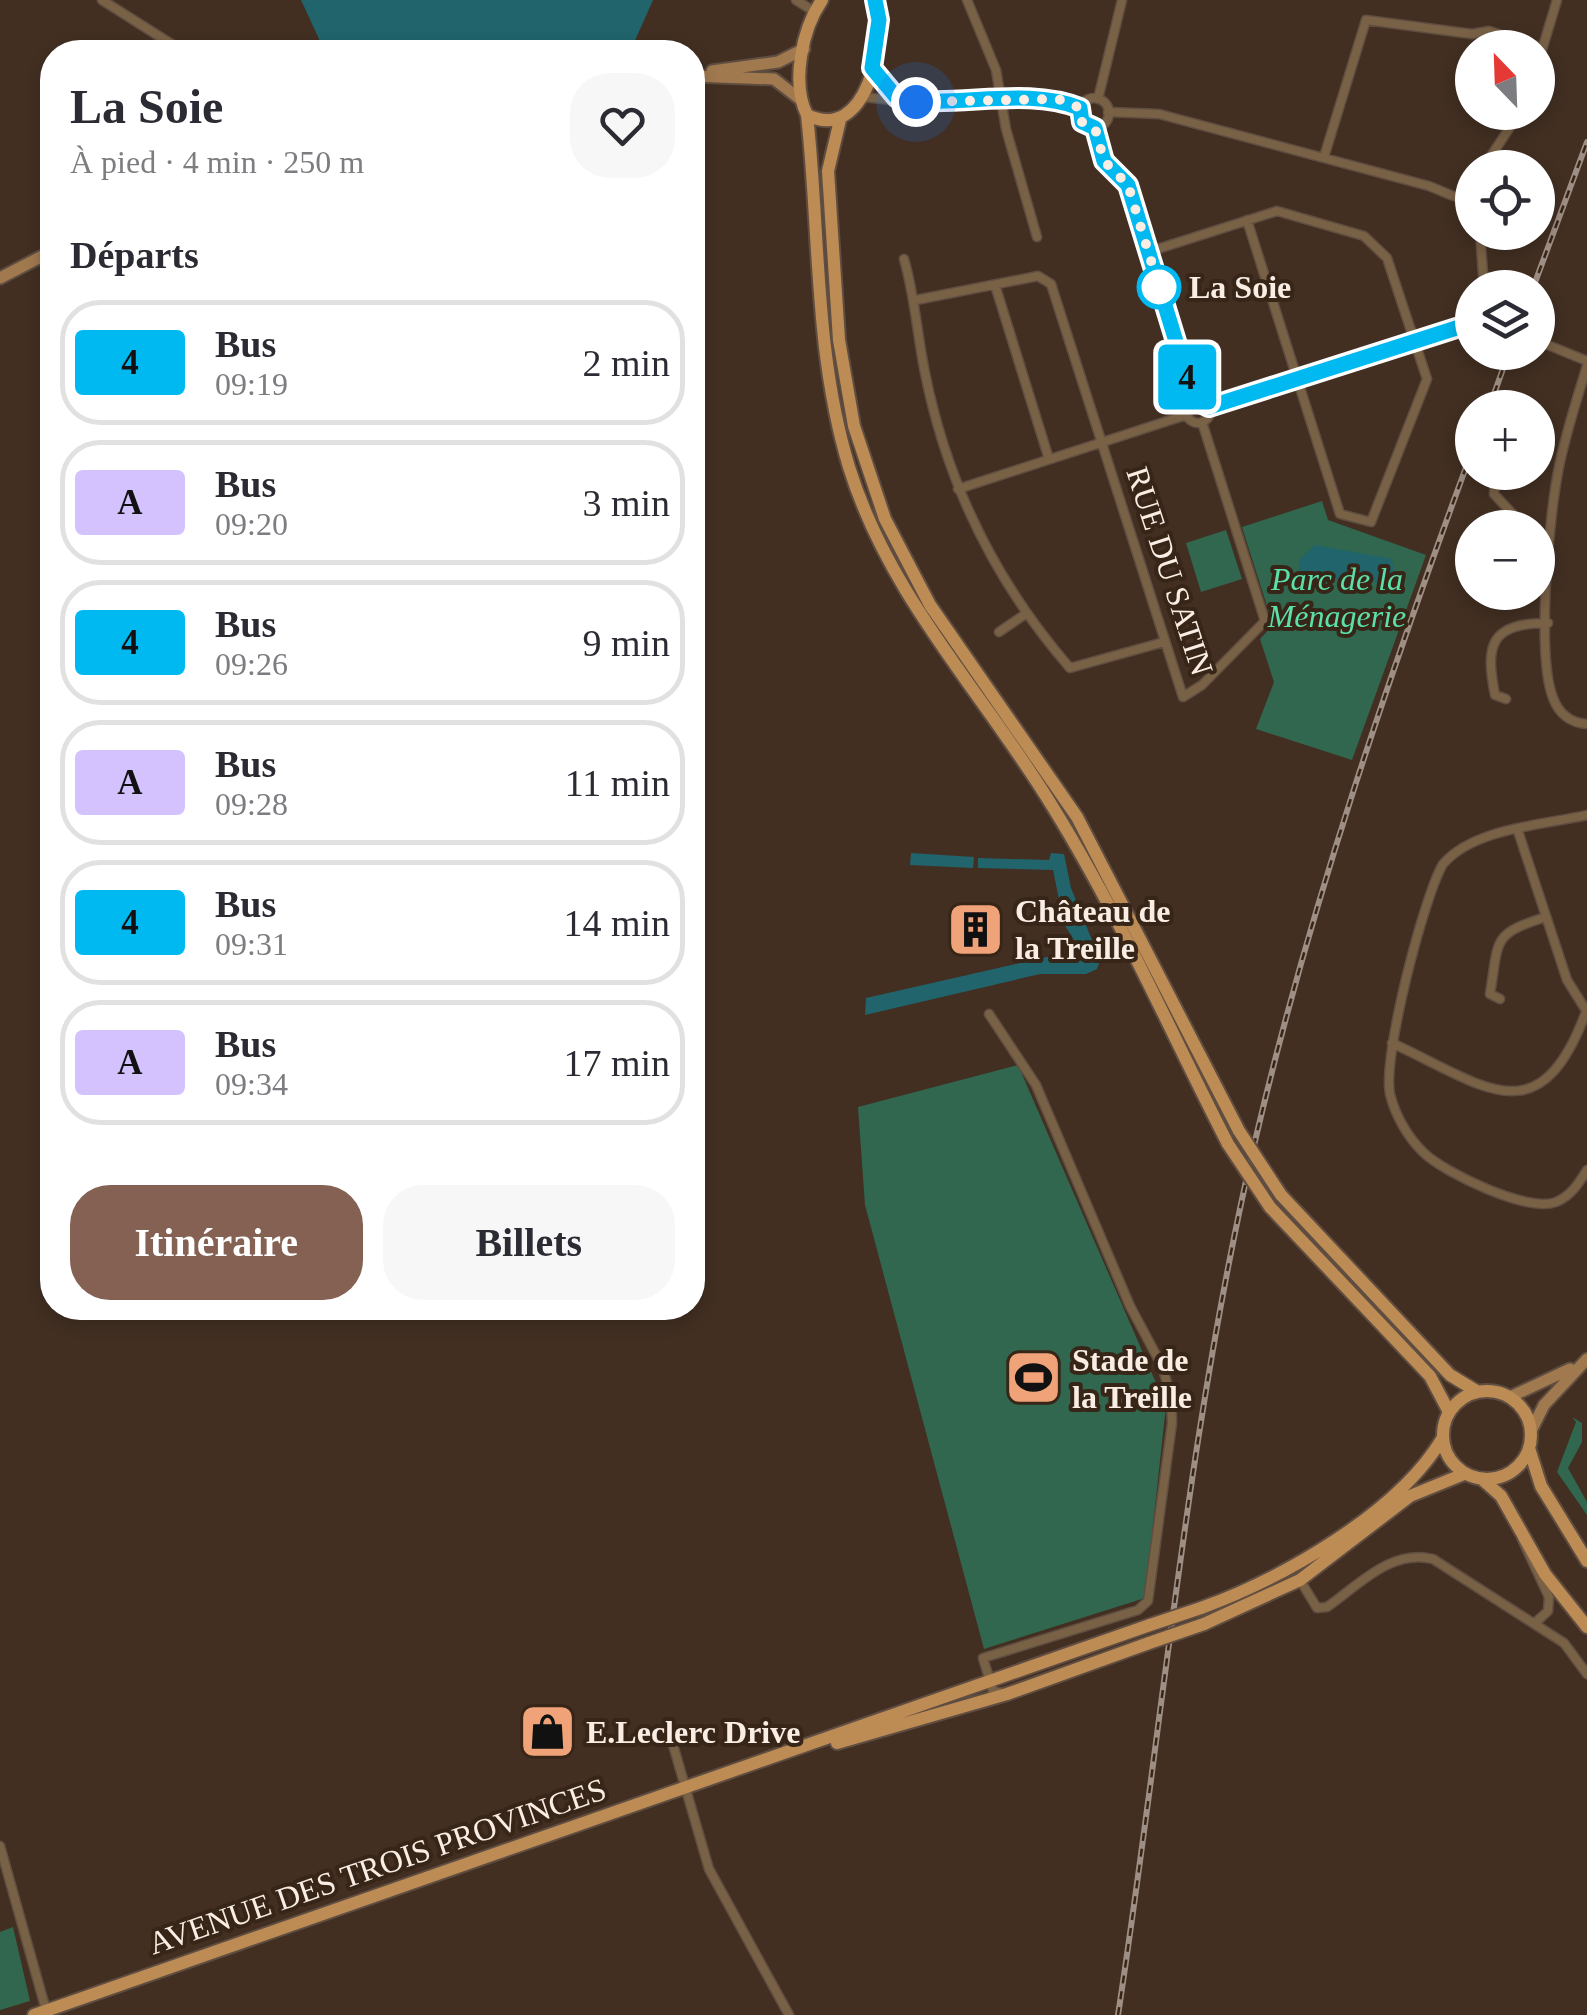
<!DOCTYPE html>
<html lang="fr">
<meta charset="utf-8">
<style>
:root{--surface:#fff;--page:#f7f7f7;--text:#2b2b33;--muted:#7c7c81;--line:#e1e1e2;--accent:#846152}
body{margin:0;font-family:Georgia,serif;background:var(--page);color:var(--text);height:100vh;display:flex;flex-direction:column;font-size:38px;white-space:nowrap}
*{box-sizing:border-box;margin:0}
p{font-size:32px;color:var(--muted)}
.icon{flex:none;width:55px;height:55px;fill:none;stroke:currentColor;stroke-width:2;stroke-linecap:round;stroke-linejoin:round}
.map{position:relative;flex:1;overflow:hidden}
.drawer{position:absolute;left:40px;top:40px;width:665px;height:1280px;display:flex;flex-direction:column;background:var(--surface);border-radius:40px;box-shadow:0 5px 15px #0003}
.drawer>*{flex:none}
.badge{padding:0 20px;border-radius:8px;font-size:35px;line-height:65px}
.needle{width:65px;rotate:337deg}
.controls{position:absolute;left:1455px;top:30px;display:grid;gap:20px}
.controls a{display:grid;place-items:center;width:100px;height:100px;border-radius:50%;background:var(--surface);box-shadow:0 5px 15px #0003;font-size:50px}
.you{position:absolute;width:50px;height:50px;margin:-25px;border:8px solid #fff;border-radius:50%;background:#1a73e8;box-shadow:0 0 0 15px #1a73e833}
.map>.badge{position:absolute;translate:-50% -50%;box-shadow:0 0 0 5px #fff}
h2{padding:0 30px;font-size:38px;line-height:90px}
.round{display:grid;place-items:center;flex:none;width:105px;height:105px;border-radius:40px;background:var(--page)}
.summary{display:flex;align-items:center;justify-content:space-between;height:170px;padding:0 30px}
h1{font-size:48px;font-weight:700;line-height:75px}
.button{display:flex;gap:20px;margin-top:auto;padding:20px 30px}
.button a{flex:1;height:115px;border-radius:40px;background:var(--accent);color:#fff;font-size:40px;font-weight:700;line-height:115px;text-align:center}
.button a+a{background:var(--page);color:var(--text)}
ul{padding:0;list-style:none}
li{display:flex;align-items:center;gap:30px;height:125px;margin:0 20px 15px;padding:0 10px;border:5px solid var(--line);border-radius:40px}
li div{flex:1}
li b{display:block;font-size:38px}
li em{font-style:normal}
li .badge{min-width:110px;font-weight:700;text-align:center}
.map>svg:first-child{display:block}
.green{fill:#30674e}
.water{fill:#21646c}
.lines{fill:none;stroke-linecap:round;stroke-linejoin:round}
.minor-casing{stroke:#5f4d41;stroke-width:11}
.secondary-casing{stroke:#5f4d41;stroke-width:15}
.primary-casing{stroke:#5f4d41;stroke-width:16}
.minor{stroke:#796146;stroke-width:8}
.secondary{stroke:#a0794e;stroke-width:11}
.primary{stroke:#bd8b54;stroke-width:12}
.rail-casing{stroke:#9e8e83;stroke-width:6}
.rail{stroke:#372518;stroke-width:2.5;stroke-dasharray:8;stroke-linecap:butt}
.primary-bridge-casing{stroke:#5f4d41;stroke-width:16;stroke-linecap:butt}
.primary-bridge{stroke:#bd8b54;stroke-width:12}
.line-casing{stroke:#fff;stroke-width:22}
.line{stroke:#00b9f1;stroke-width:15}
.walk{stroke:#f9ede4;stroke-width:10;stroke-dasharray:0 18}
.stop-dot{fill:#fff;stroke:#00b9f1;stroke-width:5}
.labels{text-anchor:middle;stroke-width:8;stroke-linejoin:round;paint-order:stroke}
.stop-label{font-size:32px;font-weight:bold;fill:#f9ede4;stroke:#372518;text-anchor:start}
.street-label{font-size:32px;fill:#f9ede4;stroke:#372518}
.park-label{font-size:32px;font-style:italic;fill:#5ce0a9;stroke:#372518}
.poi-label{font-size:32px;font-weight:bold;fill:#f9ede4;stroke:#372518;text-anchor:start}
</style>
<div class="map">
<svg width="1587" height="2015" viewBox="0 0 1587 2015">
<rect width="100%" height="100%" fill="#422f22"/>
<path class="green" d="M 1322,501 L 1328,520 L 1426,555 L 1352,760 L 1256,729 L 1274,682 L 1260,639 L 1273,625 L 1242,527 Z
M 1226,530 L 1242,579 L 1201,592 L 1186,543 Z
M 1018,1065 L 1166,1406 L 1145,1598 L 984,1649 L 865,1205 L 858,1107 Z
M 1572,1417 L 1582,1423 L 1582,1442 L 1568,1468 L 1587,1502 L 1587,1515 L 1557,1472 L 1576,1422 Z
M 13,1927 L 30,2001 L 0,2010 L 0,1932 Z"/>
<path class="water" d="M 301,0 L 653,0 L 633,45 L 634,52 L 325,52 Z
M 1315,545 L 1392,559 L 1394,575 L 1389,582 L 1299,578 L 1299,560 Z
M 911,853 L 974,857 L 973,868 L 910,865 Z
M 1051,853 L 1064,854 L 1071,888 L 1100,960 L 1097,969 L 1086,974 L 1040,974 L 865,1015 L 866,998 L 1060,954 L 1078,958 L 1077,945 L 1064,924 L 1053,870 L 978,868 L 978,858 L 1049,860 Z"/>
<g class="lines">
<defs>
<path id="minor" d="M 102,0 L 184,52
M 796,0 L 815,12
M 967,0 L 996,70 L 1006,129 L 1037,237
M 1538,63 L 1557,0
M 874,71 L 897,98
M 863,97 L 940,105 L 1058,99 L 1080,108
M1079 113a15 15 0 1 1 30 0a15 15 0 1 1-30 0Z
M 1098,99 L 1122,0
M 1108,112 L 1159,114 L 1429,186 L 1458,198 L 1472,214
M 1095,128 L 1100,154 L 1128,185 L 1194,400
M 1324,157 L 1366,20 L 1472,34 L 1489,31 L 1542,48
M 1483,168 L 1520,112
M 1458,198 L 1472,180
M 1480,232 L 1484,288
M 1148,252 L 1277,211 L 1364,236 L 1387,258 L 1427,379 L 1371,522 L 1340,514 L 1247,220
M 904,259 C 915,297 917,334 925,373 C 947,483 996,583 1070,668 L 1164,642
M 995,285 L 1049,459
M 916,300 L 1038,276 L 1051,284 L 1183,697 L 1202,685 L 1265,621 L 1202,422
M 1538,341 L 1587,361
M 1587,366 C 1577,398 1567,430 1560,462 C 1549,511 1536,654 1553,698 C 1559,714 1571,723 1587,724
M1186 411a12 12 0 1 1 24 0a12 12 0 1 1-24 0Z
M 1209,407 L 1472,323
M 1495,480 L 1494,494 L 1525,527 L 1532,528
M 958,489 L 1186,415
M 999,632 L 1027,613
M 1506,699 L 1495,695 C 1485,645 1490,623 1548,623
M 1587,815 C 1543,825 1474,828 1443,864 C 1424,896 1382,1058 1390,1094 C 1395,1115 1408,1138 1424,1153 C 1445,1173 1528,1213 1556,1202 C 1571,1196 1579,1183 1587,1170
M 1518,831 L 1567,980 L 1587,1012
M 1500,999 L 1490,994 C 1499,940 1491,934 1546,917
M 989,1014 L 1036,1085 L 1130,1306 L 1162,1366 L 1171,1396 L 1172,1423 L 1148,1601 L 1138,1610 L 983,1658 L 993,1691 L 1003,1693
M 1392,1043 C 1485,1086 1539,1138 1586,1012
M 1522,1539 L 1549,1597 L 1548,1611 L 1536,1622
M 1300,1580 L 1317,1608 L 1327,1607 C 1360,1584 1391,1549 1433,1559 L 1564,1643 L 1587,1674
M 669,1731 L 709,1869 L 789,2015
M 0,1846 L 46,2010"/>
<path id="secondary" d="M 712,71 L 778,62 L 804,49
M 692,76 L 774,79 L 801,100
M 0,278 L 52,251
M 1510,1397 L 1570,1369
M 1531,1431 L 1544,1405 L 1587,1359"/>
<path id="primary" d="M 822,0 C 802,29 791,83 807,115 C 867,144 887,41 876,0
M 807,115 C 820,233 814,352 849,467 C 890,599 984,693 1054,809 C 1120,916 1171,1033 1228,1144
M 840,120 L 828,171 L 839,340 L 854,426 L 885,519 L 930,605 L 1077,817 L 1239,1131
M 1281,1195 L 1450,1375 L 1478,1392
M 1270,1207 L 1430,1376 L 1449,1412
M1443 1435a44 44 0 1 1 88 0a44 44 0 1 1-88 0Z
M 1529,1448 L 1541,1486 L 1587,1561
M 1482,1479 L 1501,1496 L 1545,1574 L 1587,1627
M 1201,1608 C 1281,1579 1397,1514 1442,1439
M 1204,1624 L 1300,1580 L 1410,1496 L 1464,1474
M 837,1743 L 1007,1694 L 1149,1643
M 34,2015 L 1150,1625"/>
</defs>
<use href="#minor" class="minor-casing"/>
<use href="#secondary" class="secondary-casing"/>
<use href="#primary" class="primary-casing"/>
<use href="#minor" class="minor"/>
<use href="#secondary" class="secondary"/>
<use href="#primary" class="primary"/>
<defs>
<path id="rail" d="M 1533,288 L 1587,142
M 1489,408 L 1509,352
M 1118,2015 C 1163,1723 1188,1425 1256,1137 C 1311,903 1389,676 1472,451"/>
</defs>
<use href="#rail" class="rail-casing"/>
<use href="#rail" class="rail"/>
<defs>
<path id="primary-bridge" d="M 1239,1131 L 1281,1195
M 1228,1144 L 1270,1207
M 1150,1625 L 1201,1608
M 1149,1643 L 1204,1624"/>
</defs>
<use href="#primary-bridge" class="primary-bridge-casing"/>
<use href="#primary-bridge" class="primary-bridge"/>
</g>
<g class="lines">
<defs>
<path id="line" d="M 875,0 L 879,20 L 872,68 L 897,98 C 957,109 1023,86 1080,108 L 1082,122 L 1095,128 L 1104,161 L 1128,185 L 1194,400 L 1209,407 L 1472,323"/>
</defs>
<use href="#line" class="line-casing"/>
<use href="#line" class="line"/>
<path class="walk" d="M 916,102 L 1058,99 L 1080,108 L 1082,122 L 1095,128 L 1104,161 L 1128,185 L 1159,287"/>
</g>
<defs>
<symbol id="building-square" viewBox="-11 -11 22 22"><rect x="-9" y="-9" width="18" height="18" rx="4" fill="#f0a378" stroke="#372518"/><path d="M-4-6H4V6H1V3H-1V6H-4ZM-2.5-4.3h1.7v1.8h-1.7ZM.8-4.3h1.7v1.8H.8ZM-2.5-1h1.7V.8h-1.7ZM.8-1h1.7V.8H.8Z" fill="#111"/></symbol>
<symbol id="stadium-square" viewBox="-11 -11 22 22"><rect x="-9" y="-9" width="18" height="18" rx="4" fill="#f0a378" stroke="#372518"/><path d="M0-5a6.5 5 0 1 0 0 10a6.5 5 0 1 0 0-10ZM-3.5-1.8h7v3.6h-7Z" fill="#111"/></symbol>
<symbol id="shop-square" viewBox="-11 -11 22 22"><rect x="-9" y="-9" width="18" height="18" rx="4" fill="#f0a378" stroke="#372518"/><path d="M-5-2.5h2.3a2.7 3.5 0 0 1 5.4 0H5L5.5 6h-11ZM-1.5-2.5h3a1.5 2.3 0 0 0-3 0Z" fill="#111"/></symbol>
</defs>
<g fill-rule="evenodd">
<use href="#building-square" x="944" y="898" width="63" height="63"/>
<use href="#stadium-square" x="1002" y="1346" width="63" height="63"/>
<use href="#shop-square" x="516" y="1700" width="63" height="63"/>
</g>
<circle class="stop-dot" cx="1159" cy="287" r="20"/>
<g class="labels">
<g class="stop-label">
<text x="1189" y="298">La Soie</text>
</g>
<g class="street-label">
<text transform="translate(1170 571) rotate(72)" y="11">RUE DU SATIN</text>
<text transform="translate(377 1866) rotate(-19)" y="11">AVENUE DES TROIS PROVINCES</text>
</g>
<g class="park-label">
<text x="1337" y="590">Parc de la<tspan x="1337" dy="37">Ménagerie</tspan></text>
</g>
<g class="poi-label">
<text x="1015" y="922">Château de<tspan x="1015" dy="37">la Treille</tspan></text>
<text x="1072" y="1371">Stade de<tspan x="1072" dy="37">la Treille</tspan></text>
<text x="586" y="1743">E.Leclerc Drive</text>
</g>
</g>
</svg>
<div class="controls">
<a><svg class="needle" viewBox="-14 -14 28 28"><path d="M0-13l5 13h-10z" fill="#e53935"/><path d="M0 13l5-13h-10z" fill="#7c7c81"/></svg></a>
<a><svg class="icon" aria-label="locate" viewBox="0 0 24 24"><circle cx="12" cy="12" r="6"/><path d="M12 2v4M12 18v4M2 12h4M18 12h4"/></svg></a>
<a><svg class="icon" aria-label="layers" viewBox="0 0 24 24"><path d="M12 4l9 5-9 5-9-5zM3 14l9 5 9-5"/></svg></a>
<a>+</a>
<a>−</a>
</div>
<div class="you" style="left:916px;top:102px"></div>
<b class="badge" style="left:1187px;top:377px;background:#00b9f1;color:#111">4</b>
<section class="drawer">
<div class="summary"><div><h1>La Soie</h1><p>À pied · 4 min · 250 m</p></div><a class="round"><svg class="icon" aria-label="heart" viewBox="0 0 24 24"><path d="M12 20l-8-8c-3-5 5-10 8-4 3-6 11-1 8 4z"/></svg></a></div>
<h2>Départs</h2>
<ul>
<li><span class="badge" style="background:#00b9f1;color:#111">4</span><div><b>Bus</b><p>09:19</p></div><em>2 min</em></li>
<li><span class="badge" style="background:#d4c2ff;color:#111">A</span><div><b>Bus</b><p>09:20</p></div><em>3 min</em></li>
<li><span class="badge" style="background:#00b9f1;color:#111">4</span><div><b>Bus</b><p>09:26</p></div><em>9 min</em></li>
<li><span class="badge" style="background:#d4c2ff;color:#111">A</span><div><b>Bus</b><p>09:28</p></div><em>11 min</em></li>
<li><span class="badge" style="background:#00b9f1;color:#111">4</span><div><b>Bus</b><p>09:31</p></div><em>14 min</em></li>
<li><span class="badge" style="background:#d4c2ff;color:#111">A</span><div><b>Bus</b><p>09:34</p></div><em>17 min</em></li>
</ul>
<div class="button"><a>Itinéraire</a><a>Billets</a></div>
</section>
</div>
